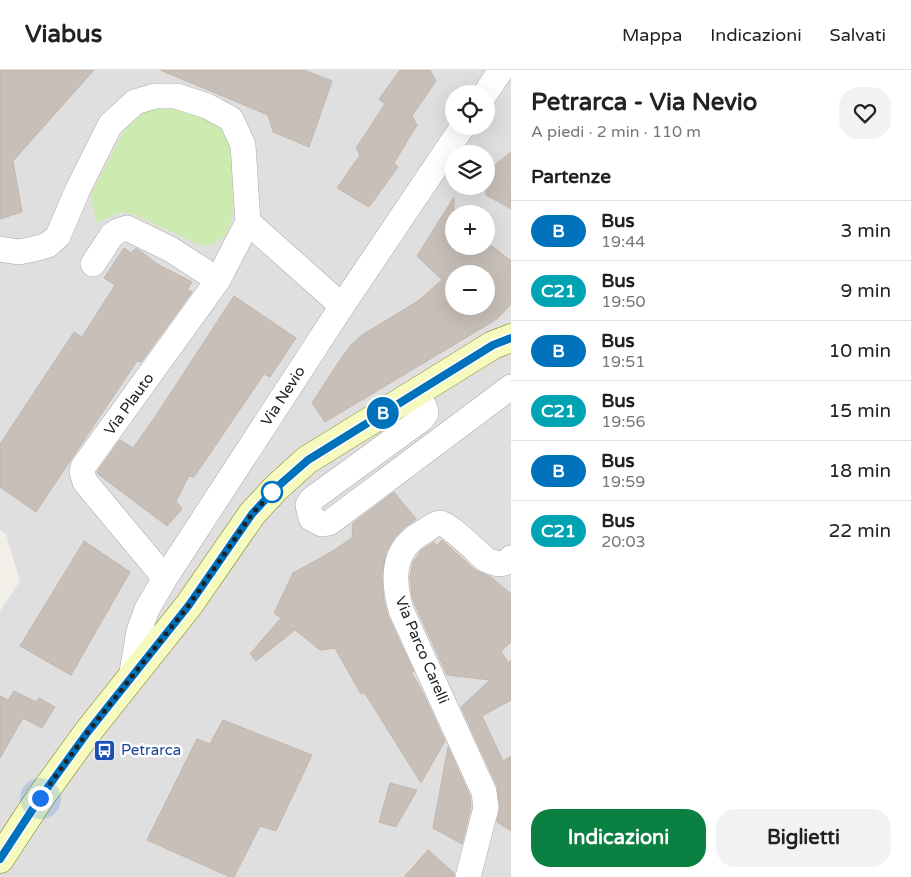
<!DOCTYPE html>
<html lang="it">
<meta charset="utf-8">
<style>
:root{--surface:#fff;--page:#f2f2f2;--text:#222;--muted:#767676;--line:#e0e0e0;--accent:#0b8043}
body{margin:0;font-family:"Varela Round",sans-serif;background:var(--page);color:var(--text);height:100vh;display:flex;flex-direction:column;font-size:19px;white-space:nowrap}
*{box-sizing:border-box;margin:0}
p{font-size:16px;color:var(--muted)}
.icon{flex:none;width:28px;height:28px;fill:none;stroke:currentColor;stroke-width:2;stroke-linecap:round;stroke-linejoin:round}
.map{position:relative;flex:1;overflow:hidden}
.panel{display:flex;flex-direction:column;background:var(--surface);width:400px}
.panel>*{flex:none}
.badge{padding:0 10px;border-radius:16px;font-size:18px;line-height:32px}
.fabs{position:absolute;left:445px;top:15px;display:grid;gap:10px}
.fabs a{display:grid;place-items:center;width:50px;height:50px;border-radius:50%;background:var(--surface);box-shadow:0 5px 20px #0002;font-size:25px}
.you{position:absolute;width:25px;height:25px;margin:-12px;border:4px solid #fff;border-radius:50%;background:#1a73e8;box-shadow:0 0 0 8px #1a73e833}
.map>.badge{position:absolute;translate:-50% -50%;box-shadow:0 0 0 2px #fff}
h2{padding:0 20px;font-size:19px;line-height:45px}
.round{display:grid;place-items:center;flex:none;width:52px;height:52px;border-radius:20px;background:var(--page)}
.summary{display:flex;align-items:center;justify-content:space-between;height:85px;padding:0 20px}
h1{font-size:24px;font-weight:700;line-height:38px}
.cta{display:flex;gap:10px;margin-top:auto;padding:10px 20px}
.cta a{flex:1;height:58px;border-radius:20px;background:var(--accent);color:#fff;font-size:20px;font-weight:700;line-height:58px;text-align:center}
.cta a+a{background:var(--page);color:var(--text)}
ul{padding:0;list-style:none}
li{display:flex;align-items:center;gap:15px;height:60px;padding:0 20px;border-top:1px solid var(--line)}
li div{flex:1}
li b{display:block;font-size:19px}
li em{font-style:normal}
li .badge{min-width:55px;font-weight:700;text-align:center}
header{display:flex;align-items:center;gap:30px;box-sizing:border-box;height:70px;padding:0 25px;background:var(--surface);border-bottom:1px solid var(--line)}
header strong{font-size:24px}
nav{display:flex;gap:28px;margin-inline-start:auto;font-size:18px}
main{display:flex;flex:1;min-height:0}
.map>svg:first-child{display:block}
.residential{fill:#e0dfdf;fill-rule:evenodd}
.grass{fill:#cdebb0}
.building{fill:#c7bfb8;stroke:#c4b6ab;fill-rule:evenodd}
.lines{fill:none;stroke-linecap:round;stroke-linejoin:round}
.street-casing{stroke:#a9a9a9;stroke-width:26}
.secondary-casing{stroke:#707d05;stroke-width:29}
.street{stroke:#fff;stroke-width:25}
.secondary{stroke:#f7fabf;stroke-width:28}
.line-casing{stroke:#fff;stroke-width:11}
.line{stroke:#0072bc;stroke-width:8}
.walk{stroke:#222;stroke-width:5;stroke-dasharray:0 9}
.stop-dot{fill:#fff;stroke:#0072bc;stroke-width:2.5}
.labels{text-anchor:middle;stroke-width:5;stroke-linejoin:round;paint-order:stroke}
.street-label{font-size:15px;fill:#222;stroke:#fff}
.transit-label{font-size:15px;fill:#164399;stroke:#fff;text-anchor:start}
</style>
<header>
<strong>Viabus</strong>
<nav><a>Mappa</a><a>Indicazioni</a><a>Salvati</a></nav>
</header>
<main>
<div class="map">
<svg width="511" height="807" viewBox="0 0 511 807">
<rect width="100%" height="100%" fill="#f2efe9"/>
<path class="residential" d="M 0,0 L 511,0 L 511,807 L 0,807 L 0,541 L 20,511 L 6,464 L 0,460 ZM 454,24 L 486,24 L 486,56 L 454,56 ZM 454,84 L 486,84 L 486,116 L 454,116 ZM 454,144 L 486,144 L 486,176 L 454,176 ZM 454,204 L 486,204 L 486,236 L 454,236 Z"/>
<path class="grass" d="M 171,35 L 229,58 L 237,114 L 230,157 L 224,167 L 211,175 L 200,175 L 132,144 L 122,142 L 96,153 L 91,124 L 126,57 L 138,46 L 150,39 Z"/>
<path class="building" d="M 0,0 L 94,0 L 13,91 L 22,142 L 0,149 Z
M 160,0 L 304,0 L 332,11 L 309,77 L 273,62 L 268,45 Z
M 400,0 L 430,0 L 436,11 L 412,46 L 417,55 L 394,93 L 398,97 L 369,137 L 337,118 L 360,85 L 356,78 L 385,34 L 379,29 Z
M 511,82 L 511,139 L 486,125 L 486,102 Z
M 454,127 L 454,176 L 492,176 L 511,191 L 511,234 L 497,249 L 325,352 L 312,333 L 340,290 L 350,276 L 362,265 L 418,231 L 442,210 L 417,186 ZM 454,204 L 486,204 L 486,236 L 454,236 Z
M 124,178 L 131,183 L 136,178 L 159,195 L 192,212 L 187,220 L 192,222 L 141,292 L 137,291 L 36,442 L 0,417 L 0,374 L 74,262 L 82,267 L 115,215 L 104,208 Z
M 234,226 L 296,268 L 270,307 L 264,304 L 194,407 L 189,406 L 176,431 L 182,439 L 167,456 L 98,404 L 97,402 L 120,370 L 133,378 L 155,347 Z
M 394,422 L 416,449 L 405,457 L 395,467 L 386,482 L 382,505 L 384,531 L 388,546 L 414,602 L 411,602 L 421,619 L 445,671 L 421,713 L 364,622 L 361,624 L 335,578 L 320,580 L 295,560 L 256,591 L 250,584 L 281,548 L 274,543 L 293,503 L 331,482 L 352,468 L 353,453 Z
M 442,470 L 475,500 L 491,507 L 511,524 L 511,572 L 501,581 L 508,593 L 511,590 L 511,630 L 482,646 L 503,691 L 511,686 L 511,761 L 497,752 L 500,737 L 497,716 L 461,637 L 490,610 L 447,605 L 415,535 L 412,526 L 410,507 L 413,492 L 422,480 L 434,472 L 437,475 Z
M 84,471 L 130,502 L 71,605 L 20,576 Z
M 14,621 L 36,632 L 39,628 L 55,637 L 42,658 L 23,648 L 0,688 L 0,626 L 8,630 Z
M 223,650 L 312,685 L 276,761 L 260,756 L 234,807 L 230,807 L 147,770 L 197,669 L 210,674 Z
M 448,677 L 470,726 L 471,737 L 462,774 L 433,758 Z
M 390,713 L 417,720 L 396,757 L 379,752 Z
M 428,780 L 454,803 L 454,807 L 404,807 Z"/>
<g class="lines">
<defs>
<path id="street" d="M 485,24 L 501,0
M 0,179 L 19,182 L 34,179 L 48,175 L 58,166 L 78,119 L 110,55 L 135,32 L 155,26 L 176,26 L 207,36 L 231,49 L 243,75 L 248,152 L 342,236
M 93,194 L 112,165 L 118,161 L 127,158 L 170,179 L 218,210
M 414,325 L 424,336 L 426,343 L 422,349 L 312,429 L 308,435 L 311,448 L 322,454 L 329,453 L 511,317
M 165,508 L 85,412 L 82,402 L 83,397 L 218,210 L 248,152
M 131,608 L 139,561 L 147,539 L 165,508 L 342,236 L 463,56
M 468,807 L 486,738 L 484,722 L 401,540 C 392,509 392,479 423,462 C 428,459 435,453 440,453 C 448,453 478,483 485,489 C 495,494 503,497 511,488"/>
<path id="secondary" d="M 0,789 L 40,728 L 87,663 L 189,535 L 252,444 L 276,418 L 307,390 L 493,275 L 511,268"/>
</defs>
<use href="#street" class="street-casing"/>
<use href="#secondary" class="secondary-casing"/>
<use href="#street" class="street"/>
<use href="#secondary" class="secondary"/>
</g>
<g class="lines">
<defs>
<path id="line" d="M 0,789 L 40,728 L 87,663 L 189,535 L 252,444 L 276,418 L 308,390 L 493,275 L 511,268"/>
</defs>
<use href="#line" class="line-casing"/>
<use href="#line" class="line"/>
<path class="walk" d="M 40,728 L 87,663 L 189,535 L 252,444 L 276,418 L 272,422"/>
</g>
<defs>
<symbol id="bus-square" viewBox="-11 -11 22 22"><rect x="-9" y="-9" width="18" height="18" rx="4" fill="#1a4fb4" stroke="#fff"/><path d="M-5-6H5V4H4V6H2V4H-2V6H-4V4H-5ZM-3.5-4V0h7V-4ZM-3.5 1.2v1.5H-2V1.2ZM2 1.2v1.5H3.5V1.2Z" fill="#fff"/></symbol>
</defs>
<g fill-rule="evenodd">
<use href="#bus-square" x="92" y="668" width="25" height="25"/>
</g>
<circle class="stop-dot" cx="272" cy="422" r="10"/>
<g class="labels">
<g class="street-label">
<text transform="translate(283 326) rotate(-57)" y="5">Via Nevio</text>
<text transform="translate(129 334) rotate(-54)" y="5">Via Plauto</text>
<text transform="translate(422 580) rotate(67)" y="5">Via Parco Carelli</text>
</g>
<g class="transit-label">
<text x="121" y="685">Petrarca</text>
</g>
</g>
</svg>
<div class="fabs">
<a><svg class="icon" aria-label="locate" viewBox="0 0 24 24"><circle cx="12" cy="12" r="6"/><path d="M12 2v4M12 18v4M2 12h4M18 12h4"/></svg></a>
<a><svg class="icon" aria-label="layers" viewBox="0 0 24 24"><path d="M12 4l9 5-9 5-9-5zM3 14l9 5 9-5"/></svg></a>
<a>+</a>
<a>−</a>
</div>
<div class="you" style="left:40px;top:728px"></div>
<b class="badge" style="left:383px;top:343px;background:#0072bc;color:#fff">B</b>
</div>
<section class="panel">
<div class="summary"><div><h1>Petrarca - Via Nevio</h1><p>A piedi · 2 min · 110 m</p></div><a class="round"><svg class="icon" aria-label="heart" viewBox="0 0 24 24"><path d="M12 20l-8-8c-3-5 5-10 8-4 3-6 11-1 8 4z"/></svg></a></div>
<h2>Partenze</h2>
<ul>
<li><span class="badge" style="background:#0072bc;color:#fff">B</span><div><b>Bus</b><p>19:44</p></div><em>3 min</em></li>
<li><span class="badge" style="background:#00a3b4;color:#fff">C21</span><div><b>Bus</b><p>19:50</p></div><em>9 min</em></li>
<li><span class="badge" style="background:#0072bc;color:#fff">B</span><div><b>Bus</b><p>19:51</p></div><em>10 min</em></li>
<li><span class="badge" style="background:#00a3b4;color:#fff">C21</span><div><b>Bus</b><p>19:56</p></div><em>15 min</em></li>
<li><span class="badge" style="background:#0072bc;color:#fff">B</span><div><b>Bus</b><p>19:59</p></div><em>18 min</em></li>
<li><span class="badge" style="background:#00a3b4;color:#fff">C21</span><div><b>Bus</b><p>20:03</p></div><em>22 min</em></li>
</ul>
<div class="cta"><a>Indicazioni</a><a>Biglietti</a></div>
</section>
</main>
